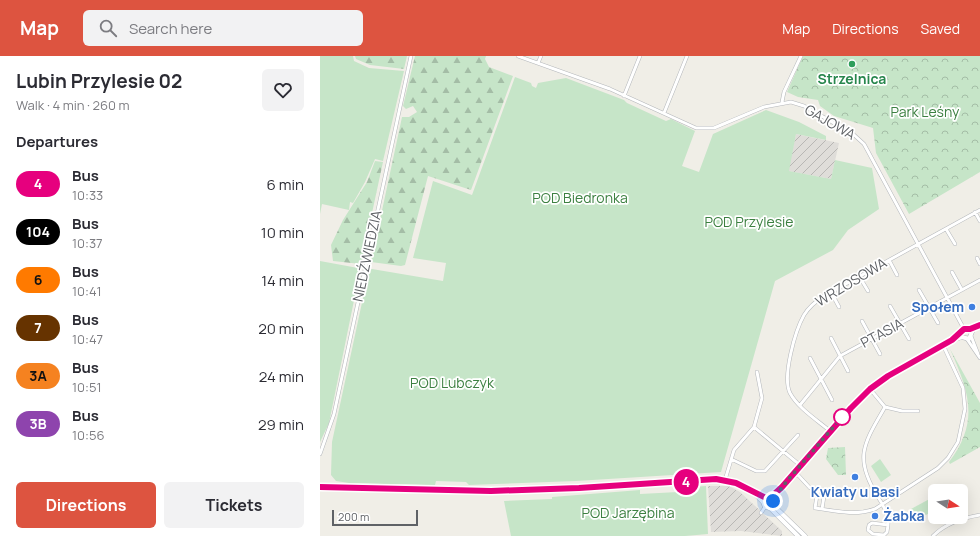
<!DOCTYPE html>
<meta charset="utf-8">
<style>
:root{--surface:#fff;--page:#f2f2f3;--text:#2b2b33;--muted:#7c7c81;--accent:#dd5440}
body{margin:0;font-family:Manrope,sans-serif;background:var(--page);color:var(--text);height:100vh;display:flex;flex-direction:column;font-size:15px;white-space:nowrap}
*{box-sizing:border-box;margin:0}
p{font-size:13px;color:var(--muted)}
.icon{flex:none;width:22px;height:22px;fill:none;stroke:currentColor;stroke-width:2;stroke-linecap:round;stroke-linejoin:round}
.map{position:relative;flex:1;overflow:hidden}
.side{display:flex;flex-direction:column;background:var(--surface);width:320px}
.side>*{flex:none}
.badge{padding:0 8px;border-radius:13px;font-size:14px;line-height:26px}
.needle{width:26px;rotate:102deg}
.fabs{position:absolute;left:608px;top:428px;display:grid;gap:8px}
.fabs a{display:grid;place-items:center;width:40px;height:40px;border-radius:6px;background:var(--surface);box-shadow:0 4px 16px #0002;font-size:20px}
.scale{position:absolute;left:12px;bottom:10px;width:86px;box-sizing:border-box;padding-left:4px;border:2px solid #5f6266;border-top:0;font-size:11px;line-height:14px;white-space:nowrap;color:#5f6266;-webkit-text-stroke:3px #fff;paint-order:stroke}
.you{position:absolute;width:20px;height:20px;margin:-10px;border:3px solid #fff;border-radius:50%;background:#1a73e8;box-shadow:0 0 0 6px #1a73e833}
.map>.badge{position:absolute;translate:-50% -50%;box-shadow:0 0 0 2px #fff}
h2{padding:0 16px;font-size:15px;line-height:36px}
.round{display:grid;place-items:center;flex:none;width:42px;height:42px;border-radius:6px;background:var(--page)}
.head{display:flex;align-items:center;justify-content:space-between;height:68px;padding:0 16px}
h1{font-size:19px;font-weight:700;line-height:30px}
.action{display:flex;gap:8px;margin-top:auto;padding:8px 16px}
.action a{flex:1;height:46px;border-radius:6px;background:var(--accent);color:#fff;font-size:16px;font-weight:700;line-height:46px;text-align:center}
.action a+a{background:var(--page);color:var(--text)}
ul{padding:0;list-style:none}
li{display:flex;align-items:center;gap:12px;height:48px;padding:0 16px}
li div{flex:1}
li b{display:block;font-size:15px}
li em{font-style:normal}
li .badge{min-width:44px;font-weight:700;text-align:center}
header{display:flex;align-items:center;gap:24px;box-sizing:border-box;height:56px;padding:0 20px;background:var(--accent);color:#fff}
header strong{font-size:19px}
nav{display:flex;gap:22px;margin-inline-start:auto;font-size:14px}
.search{width:280px;height:36px;background:var(--page);display:flex;align-items:center;gap:10px;box-sizing:border-box;padding:0 14px;border-radius:6px;color:var(--muted);font-size:15px}
main{display:flex;flex:1;min-height:0}
.map>svg:first-child{display:block}
.industrial{fill:url(#industrial-furrows)}
.forest{fill:url(#forest-firs)}
.park{fill:url(#park-crowns)}
.garden{fill:#c6e5c8}
.lines{fill:none;stroke-linecap:round;stroke-linejoin:round}
.street-casing{stroke:#b4b7bb;stroke-width:4}
.secondary-casing{stroke:#b3b6ba;stroke-width:5}
.street{stroke:#fff;stroke-width:3}
.secondary{stroke:#fff;stroke-width:4}
.line-casing{stroke:#fff;stroke-width:9}
.line{stroke:#e6007e;stroke-width:6}
.walk{stroke:#5f6266;stroke-width:4;stroke-dasharray:0 7.2}
.leisure-dot{fill:#2e9e5b;stroke:#fff;stroke-width:1.5}
.shop-dot{fill:#3f7fe0;stroke:#fff;stroke-width:1.5}
.stop-dot{fill:#fff;stroke:#e6007e;stroke-width:2}
.labels{text-anchor:middle;stroke-width:3.5;stroke-linejoin:round;paint-order:stroke}
.leisure-label{font-size:14px;font-weight:bold;fill:#27864d;stroke:#fff}
.park-label{font-size:14px;fill:#3c8041;stroke:#fff}
.street-label{font-size:14px;fill:#5f6266;stroke:#fff}
.shop-label{font-size:14px;font-weight:bold;fill:#366cbe;stroke:#fff;text-anchor:end}
</style>
<header>
<strong>Map</strong>
<div class="search"><svg class="icon" aria-label="search" viewBox="0 0 24 24"><circle cx="10" cy="10" r="6"/><path d="M15 15l6 6"/></svg>Search here</div>
<nav><a>Map</a><a>Directions</a><a>Saved</a></nav>
</header>
<main>
<section class="side">
<div class="head"><div><h1>Lubin Przylesie 02</h1><p>Walk · 4 min · 260 m</p></div><a class="round"><svg class="icon" aria-label="heart" viewBox="0 0 24 24"><path d="M12 20l-8-8c-3-5 5-10 8-4 3-6 11-1 8 4z"/></svg></a></div>
<h2>Departures</h2>
<ul>
<li><span class="badge" style="background:#e6007e;color:#fff">4</span><div><b>Bus</b><p>10:33</p></div><em>6 min</em></li>
<li><span class="badge" style="background:#000;color:#fff">104</span><div><b>Bus</b><p>10:37</p></div><em>10 min</em></li>
<li><span class="badge" style="background:#ff7a00;color:#111">6</span><div><b>Bus</b><p>10:41</p></div><em>14 min</em></li>
<li><span class="badge" style="background:#630;color:#fff">7</span><div><b>Bus</b><p>10:47</p></div><em>20 min</em></li>
<li><span class="badge" style="background:#f58220;color:#111">3A</span><div><b>Bus</b><p>10:51</p></div><em>24 min</em></li>
<li><span class="badge" style="background:#8e44ad;color:#fff">3B</span><div><b>Bus</b><p>10:56</p></div><em>29 min</em></li>
</ul>
<div class="action"><a>Directions</a><a>Tickets</a></div>
</section>
<div class="map">
<svg width="660" height="480" viewBox="0 0 660 480">
<defs>
<pattern id="industrial-furrows" width="10" height="10" patternUnits="userSpaceOnUse"><rect width="10" height="10" fill="#dfddd9"/><path d="M-1 1l2-2M0 10L10 0M9 11l2-2" fill="none" stroke="#b8b7b4"/></pattern>
<pattern id="forest-firs" width="22" height="20" patternUnits="userSpaceOnUse"><rect width="22" height="20" fill="#c6e5c8"/><path d="M5 1l3.5 6h-7zM16 11l3.5 6h-7z" fill="#a4bda6"/></pattern>
<pattern id="park-crowns" width="20" height="18" patternUnits="userSpaceOnUse"><rect width="20" height="18" fill="#c6e5c8"/><path d="M2 6a3 3 0 1 1 6 0M12 15a3 3 0 1 1 6 0" fill="none" stroke="#a4bda6"/></pattern>
</defs>
<rect width="100%" height="100%" fill="#f0eee7"/>
<path class="industrial" d="M 476,78 L 519,87 L 511,123 L 468,115 Z
M 388,430 L 409,430 L 420,436 L 462,475 L 462,480 L 421,475 L 391,476 Z"/>
<path class="forest" d="M 35,0 L 87,0 L 84,13 L 50,9 L 36,3 Z
M 95,0 L 166,0 L 165,3 L 169,11 L 193,20 L 151,134 L 108,120 L 85,209 L 81,210 L 51,206 L 82,61 L 89,61 L 97,56 L 93,50 L 86,53 L 83,50 Z
M 55,105 L 63,106 L 41,208 L 13,205 L 11,189 L 23,164 L 47,126 Z"/>
<path class="park" d="M 483,0 L 660,0 L 660,116 L 589,158 L 556,97 L 553,72 L 514,60 L 500,50 L 498,44 L 478,41 L 467,36 Z
M 630,293 L 660,347 L 660,391 L 630,408 L 629,406 C 660,365 649,336 630,293 Z
M 525,391 L 526,419 L 518,419 L 506,403 L 508,392 Z"/>
<path class="garden" d="M 0,0 L 33,0 L 34,5 L 49,12 L 84,15 L 63,105 L 55,103 L 45,126 L 33,147 L 30,146 L 29,154 L 2,148 L 0,158 Z
M 195,21 L 211,27 L 212,30 L 216,32 L 218,27 L 246,22 L 304,44 L 307,47 L 346,65 L 351,63 L 375,75 L 362,110 L 379,116 L 393,78 L 446,54 L 479,66 L 506,80 L 506,84 L 476,78 L 469,115 L 511,123 L 515,104 L 552,112 L 559,153 L 528,174 L 513,194 L 455,225 L 401,416 L 256,425 L 149,429 L 146,426 L 116,425 L 115,429 L 29,427 L 16,425 L 11,419 L 12,386 L 49,214 L 52,213 L 123,225 L 126,207 L 93,202 L 113,125 L 152,139 Z
M 0,205 L 38,212 L 40,215 L 9,367 L 0,386 Z
M 560,403 L 571,419 L 561,426 L 551,410 Z
M 386,430 L 388,478 L 365,480 L 191,480 L 184,445 L 232,443 L 232,441 L 320,434 L 320,438 L 358,436 L 358,432 Z
M 615,440 L 615,454 L 597,464 L 591,453 Z"/>
<g class="lines">
<defs>
<path id="street" d="M 198,0 L 290,33 L 376,72 L 394,72 L 444,51 L 471,46 L 484,50 L 533,78 L 544,88 L 644,273
M 218,7 L 221,0
M 304,40 L 320,0
M 462,46 L 464,36 L 481,0
M 344,57 L 367,0
M 655,156 L 660,165
M 626,173 L 635,188
M 657,202 L 660,208
M 569,204 L 577,219
M 632,216 L 642,234
M 539,220 L 548,235
M 599,234 L 618,267
M 511,236 L 519,251
M 570,250 L 589,283
M 542,265 L 560,298
M 651,280 L 658,298
M 511,282 L 528,315
M 647,283 L 660,302
M 490,302 L 512,344
M 550,333 L 565,351 C 544,387 533,402 558,441 C 564,450 569,459 568,469 L 552,467 L 549,469 L 548,474 L 553,478 L 564,479 L 567,476 L 568,469
M 480,349 L 520,300 L 660,224
M 565,351 L 582,355 L 598,355
M 434,371 L 481,410
M 510,375 C 497,364 478,352 470,337 C 462,321 475,275 484,259 C 489,251 496,245 504,240 L 660,154
M 0,398 L 14,358 L 91,0
M 411,403 L 436,415 L 445,415 L 478,379
M 471,420 L 478,419 L 490,432 L 498,433
M 405,424 L 414,394 L 434,371 L 442,342 L 437,316
M 502,453 L 505,434 L 498,433 L 495,452 C 515,455 535,460 555,453 L 618,412 L 628,402 L 638,386 L 645,353 L 643,332 L 623,289
M 441,457 L 445,451
M 613,480 C 626,467 642,462 660,459"/>
<path id="secondary" d="M 642,281 L 649,283 L 652,276
M 633,284 L 644,273 L 650,273 L 660,269
M 0,431 L 171,435 L 259,433 L 396,423 L 416,427 L 446,442
M 434,437 L 443,446 L 445,451 L 450,452
M 450,442 L 459,434
M 453,445 L 462,431 L 485,405 L 550,333 L 568,320 L 633,284 L 642,281
M 453,449 L 485,480
M 450,452 L 478,480"/>
</defs>
<use href="#street" class="street-casing"/>
<use href="#secondary" class="secondary-casing"/>
<use href="#street" class="street"/>
<use href="#secondary" class="secondary"/>
</g>
<g class="lines">
<defs>
<path id="line" d="M 0,431 L 171,435 L 259,432 L 396,423 L 416,427 L 446,442 L 450,442 L 462,431 L 531,352 L 550,333 L 568,320 L 632,284 L 644,273 L 650,273 L 660,269"/>
</defs>
<use href="#line" class="line-casing"/>
<use href="#line" class="line"/>
<path class="walk" d="M 453,445 L 462,431 L 522,361"/>
</g>
<circle class="leisure-dot" cx="532" cy="8" r="4"/>
<g class="shop-dot">
<circle cx="652" cy="251" r="4"/>
<circle cx="535" cy="421" r="4"/>
<circle cx="555" cy="460" r="4"/>
</g>
<circle class="stop-dot" cx="522" cy="361" r="8"/>
<g class="labels">
<g class="leisure-label">
<text x="532" y="28">Strzelnica</text>
</g>
<g class="park-label">
<text x="605" y="61">Park Leśny</text>
<text x="260" y="147">POD Biedronka</text>
<text x="429" y="171">POD Przylesie</text>
<text x="132" y="332">POD Lubczyk</text>
<text x="308" y="462">POD Jarzębina</text>
</g>
<g class="street-label">
<text transform="translate(510 66) rotate(30)" y="5">GAJOWA</text>
<text transform="translate(47 200) rotate(-78)" y="5">NIEDŹWIEDZIA</text>
<text transform="translate(531 226) rotate(-31)" y="5">WRZOSOWA</text>
<text transform="translate(562 277) rotate(-28)" y="5">PTASIA</text>
</g>
<g class="shop-label">
<text x="644" y="256">Społem</text>
<text x="535" y="441" text-anchor="middle">Kwiaty u Basi</text>
<text x="563" y="465" text-anchor="start">Żabka</text>
</g>
</g>
</svg>
<div class="fabs">
<a><svg class="needle" viewBox="-14 -14 28 28"><path d="M0-13l5 13h-10z" fill="#e53935"/><path d="M0 13l5-13h-10z" fill="#7c7c81"/></svg></a>
</div>
<div class="scale">200 m</div>
<div class="you" style="left:453px;top:445px"></div>
<b class="badge" style="left:366px;top:426px;background:#e6007e;color:#fff">4</b>
</div>
</main>
